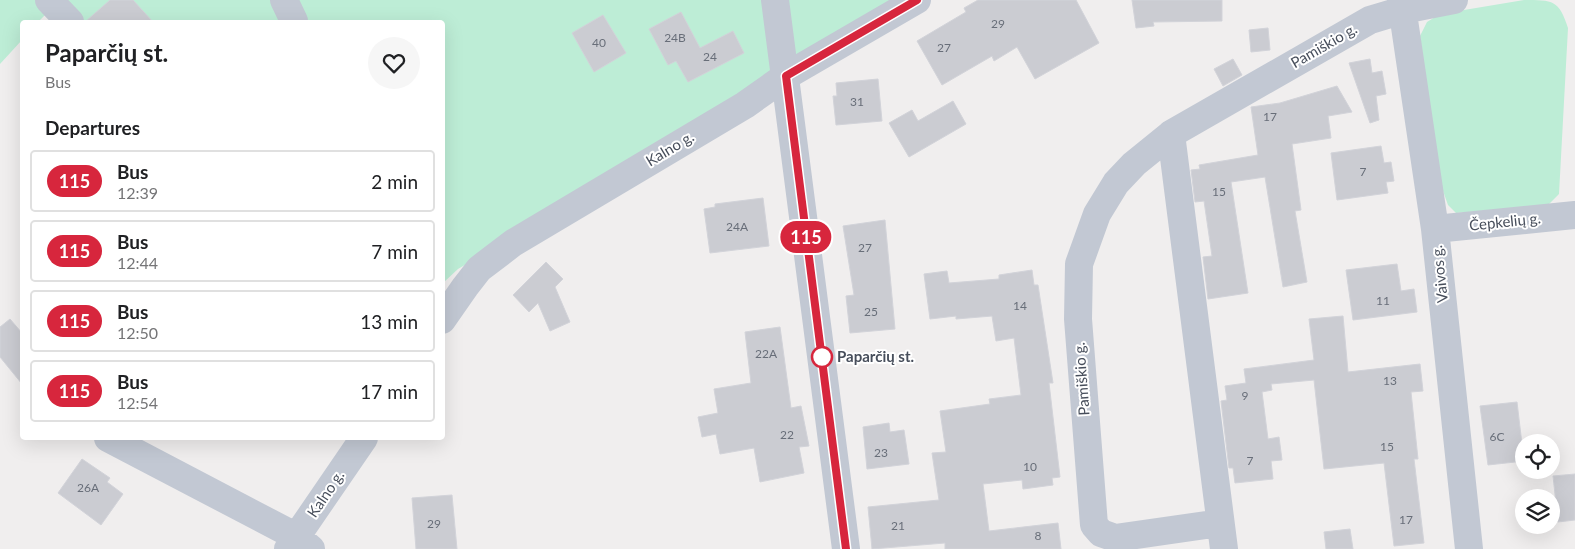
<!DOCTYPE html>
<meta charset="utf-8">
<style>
:root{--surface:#fff;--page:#f6f6f6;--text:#202124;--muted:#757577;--line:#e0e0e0}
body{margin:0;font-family:Lato,sans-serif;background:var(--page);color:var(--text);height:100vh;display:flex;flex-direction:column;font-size:19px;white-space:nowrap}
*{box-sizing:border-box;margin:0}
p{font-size:16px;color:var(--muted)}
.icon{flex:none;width:28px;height:28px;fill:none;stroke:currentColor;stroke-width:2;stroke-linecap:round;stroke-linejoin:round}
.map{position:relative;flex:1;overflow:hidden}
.details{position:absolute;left:20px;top:20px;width:425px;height:420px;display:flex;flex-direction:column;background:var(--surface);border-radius:5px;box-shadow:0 5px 20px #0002}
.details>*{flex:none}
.badge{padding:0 10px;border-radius:16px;font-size:18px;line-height:32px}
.fabs{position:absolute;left:1515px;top:434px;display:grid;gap:10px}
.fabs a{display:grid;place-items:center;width:45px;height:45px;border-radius:50%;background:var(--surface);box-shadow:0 5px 20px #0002;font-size:25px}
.map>.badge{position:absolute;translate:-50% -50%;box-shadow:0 0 0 2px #fff}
h2{padding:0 25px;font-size:19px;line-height:45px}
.round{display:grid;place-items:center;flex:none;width:52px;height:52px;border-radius:26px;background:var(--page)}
.summary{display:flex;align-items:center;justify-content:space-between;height:85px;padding:0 25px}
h1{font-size:24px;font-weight:700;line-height:38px}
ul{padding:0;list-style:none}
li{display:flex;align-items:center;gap:15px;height:62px;margin:0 10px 8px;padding:0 15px;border:2px solid var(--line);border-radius:5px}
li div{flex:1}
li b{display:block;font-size:19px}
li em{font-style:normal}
li .badge{min-width:55px;font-weight:700;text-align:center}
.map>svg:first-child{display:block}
.green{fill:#bdedd6}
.building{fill:#cbccd2;stroke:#d2d3d9}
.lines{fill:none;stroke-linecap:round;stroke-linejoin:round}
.minor{stroke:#c2c8d3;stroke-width:28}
.line-casing{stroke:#fff;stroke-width:11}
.line{stroke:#d7263d;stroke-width:8}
.stop-dot{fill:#fff;stroke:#d7263d;stroke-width:2.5}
.labels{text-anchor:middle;stroke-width:4;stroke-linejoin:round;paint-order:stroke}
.number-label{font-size:12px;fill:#686e79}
.street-label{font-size:15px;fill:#474e5b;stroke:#fff}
.stop-label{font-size:15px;font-weight:bold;fill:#474e5b;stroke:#fff;text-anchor:start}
</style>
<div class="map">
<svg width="1575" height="549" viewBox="0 0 1575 549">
<rect width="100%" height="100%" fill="#f0eeee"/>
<path class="green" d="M 0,0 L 915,0 L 458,269 L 443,283 L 442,22 L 59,22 L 48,12 L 38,22 L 22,22 L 22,40 L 0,64 Z
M 1524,0 C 1553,0 1559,0 1568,28 L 1559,194 L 1547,206 L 1456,213 L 1448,205 L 1438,177 L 1420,36 L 1427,22 L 1440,14 Z"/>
<path class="building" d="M 110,0 L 133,0 L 153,22 L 85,22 Z
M 978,0 L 1076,0 L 1099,43 L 1035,79 L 1017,47 L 994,61 L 992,56 L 942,85 L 917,41 L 966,12 L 964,8 Z
M 1132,0 L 1222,0 L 1222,21 L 1153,22 L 1154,26 L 1136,28 Z
M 681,12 L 700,48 L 733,31 L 744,53 L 688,82 L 676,61 L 668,65 L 649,29 Z
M 603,15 L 626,53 L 594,72 L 572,33 Z
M 1268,28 L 1270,50 L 1251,52 L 1249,30 Z
M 1233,59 L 1242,75 L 1223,86 L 1214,69 Z
M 1370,59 L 1372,73 L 1382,71 L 1386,94 L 1376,96 L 1379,120 L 1370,123 L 1349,63 Z
M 878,79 L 882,121 L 836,125 L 833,96 L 837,96 L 836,83 Z
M 1337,86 L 1352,112 L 1328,116 L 1331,138 L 1292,144 L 1301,210 L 1295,211 L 1307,282 L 1283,287 L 1265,177 L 1231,182 L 1248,293 L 1208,299 L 1203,257 L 1212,256 L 1204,201 L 1195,202 L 1191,170 L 1200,169 L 1199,165 L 1258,155 L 1251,107 L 1280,103 Z
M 953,101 L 966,124 L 909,157 L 889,123 L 912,110 L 918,121 Z
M 1381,146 L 1384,163 L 1391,162 L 1394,181 L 1386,182 L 1388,193 L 1337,200 L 1331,153 Z
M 763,198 L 769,246 L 710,253 L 704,209 L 715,207 L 715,204 Z
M 885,220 L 895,329 L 850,333 L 846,296 L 854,295 L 843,226 Z
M 546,262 L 563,279 L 555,287 L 570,322 L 550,331 L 538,303 L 529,312 L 513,295 Z
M 1397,264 L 1401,291 L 1414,289 L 1417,312 L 1353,320 L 1346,270 Z
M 1032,270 L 1034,285 L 1038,285 L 1053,383 L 1049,383 L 1060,477 L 1052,478 L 1053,485 L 1023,489 L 1022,480 L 983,484 L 989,531 L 1058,523 L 1061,549 L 945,549 L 945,543 L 872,549 L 868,507 L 939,500 L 932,453 L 946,452 L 940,411 L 990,404 L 989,399 L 1021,395 L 1014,338 L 996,341 L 992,316 L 956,319 L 956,316 L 930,319 L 924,274 L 947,271 L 949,283 L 999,279 L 999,275 Z
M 1343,316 L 1348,372 L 1420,364 L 1423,391 L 1411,392 L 1418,459 L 1414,459 L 1424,543 L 1394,546 L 1384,463 L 1324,469 L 1314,380 L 1271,384 L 1272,390 L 1262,392 L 1268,439 L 1279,437 L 1282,460 L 1271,461 L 1273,479 L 1235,483 L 1233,468 L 1229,468 L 1221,401 L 1227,400 L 1225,386 L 1246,383 L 1244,369 L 1314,360 L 1309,319 Z
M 10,319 L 22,333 L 22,384 L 0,357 L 0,327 Z
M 780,327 L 791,408 L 801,406 L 809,446 L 799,447 L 804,473 L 760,482 L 754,448 L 720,454 L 716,434 L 702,437 L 698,417 L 718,413 L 714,389 L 751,383 L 745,332 Z
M 1517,402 L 1524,461 L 1488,465 L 1480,406 Z
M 889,423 L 890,432 L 904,430 L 909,464 L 867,469 L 863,427 Z
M 82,459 L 110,478 L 107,482 L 123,494 L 101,525 L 58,493 Z
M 1575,474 L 1575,520 L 1558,522 L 1553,476 Z
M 452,495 L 457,549 L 416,549 L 412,498 Z
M 1350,529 L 1353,549 L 1326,549 L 1324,532 Z"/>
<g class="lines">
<path class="minor" d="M 49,0 L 70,22
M 284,0 L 294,21
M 775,0 L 846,549
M 1401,0 L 1435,229 L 1469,549
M 1171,134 L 1224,549
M 1435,229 L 1575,215
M 442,320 L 465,287 L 479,269 L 513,243 L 745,105 L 786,76 L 917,0
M 108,438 L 297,537 L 311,549
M 1220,523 L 1115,538 L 1101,533 L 1094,525 L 1078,319 L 1079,264 L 1097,214 L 1116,183 L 1134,164 L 1171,134 L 1370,20 L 1403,10 L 1454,0
M 288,549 L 364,438"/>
</g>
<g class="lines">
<defs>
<path id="line" d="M 846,549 L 786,76 L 917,0"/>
</defs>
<use href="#line" class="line-casing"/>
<use href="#line" class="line"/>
</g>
<circle class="stop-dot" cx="822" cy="357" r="10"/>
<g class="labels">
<g class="number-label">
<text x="998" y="28">29</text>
<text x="675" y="42">24B</text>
<text x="599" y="47">40</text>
<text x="944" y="52">27</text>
<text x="710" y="61">24</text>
<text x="857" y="106">31</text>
<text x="1270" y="121">17</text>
<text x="1363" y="176">7</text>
<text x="1219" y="196">15</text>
<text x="737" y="231">24A</text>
<text x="865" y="252">27</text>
<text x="1383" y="305">11</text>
<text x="1020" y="310">14</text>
<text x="871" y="316">25</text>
<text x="766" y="358">22A</text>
<text x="1390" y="385">13</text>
<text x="1245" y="400">9</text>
<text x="787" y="439">22</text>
<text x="1497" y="441">6C</text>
<text x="1387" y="451">15</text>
<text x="881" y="457">23</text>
<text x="1250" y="465">7</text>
<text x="1030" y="471">10</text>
<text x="88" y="492">26A</text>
<text x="1406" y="524">17</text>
<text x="434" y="528">29</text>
<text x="898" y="530">21</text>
<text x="1038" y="540">8</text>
</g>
<g class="street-label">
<text transform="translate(1324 46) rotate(-30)" y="5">Pamiškio g.</text>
<text transform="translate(670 149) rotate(-31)" y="5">Kalno g.</text>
<text transform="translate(1505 222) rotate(-6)" y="5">Čepkelių g.</text>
<text transform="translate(1440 274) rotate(-96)" y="5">Vaivos g.</text>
<text transform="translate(1082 379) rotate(-94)" y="5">Pamiškio g.</text>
<text transform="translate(326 494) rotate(-56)" y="5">Kalno g.</text>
</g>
<g class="stop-label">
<text x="837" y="362">Paparčių st.</text>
</g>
</g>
</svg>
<div class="fabs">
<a><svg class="icon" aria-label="locate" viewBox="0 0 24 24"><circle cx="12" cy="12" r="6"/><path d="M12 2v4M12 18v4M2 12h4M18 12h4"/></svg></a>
<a><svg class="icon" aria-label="layers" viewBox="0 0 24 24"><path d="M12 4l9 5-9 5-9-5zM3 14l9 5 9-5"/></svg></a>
</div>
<b class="badge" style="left:806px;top:237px;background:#d7263d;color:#fff">115</b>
<section class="details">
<div class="summary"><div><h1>Paparčių st.</h1><p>Bus</p></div><a class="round"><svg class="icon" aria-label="heart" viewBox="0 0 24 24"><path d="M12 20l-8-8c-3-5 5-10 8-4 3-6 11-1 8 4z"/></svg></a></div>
<h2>Departures</h2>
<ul>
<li><span class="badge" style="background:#d7263d;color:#fff">115</span><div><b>Bus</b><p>12:39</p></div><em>2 min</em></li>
<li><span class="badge" style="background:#d7263d;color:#fff">115</span><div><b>Bus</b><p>12:44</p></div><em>7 min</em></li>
<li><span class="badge" style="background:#d7263d;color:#fff">115</span><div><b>Bus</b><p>12:50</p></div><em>13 min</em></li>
<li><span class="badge" style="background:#d7263d;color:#fff">115</span><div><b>Bus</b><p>12:54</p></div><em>17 min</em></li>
</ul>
</section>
</div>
